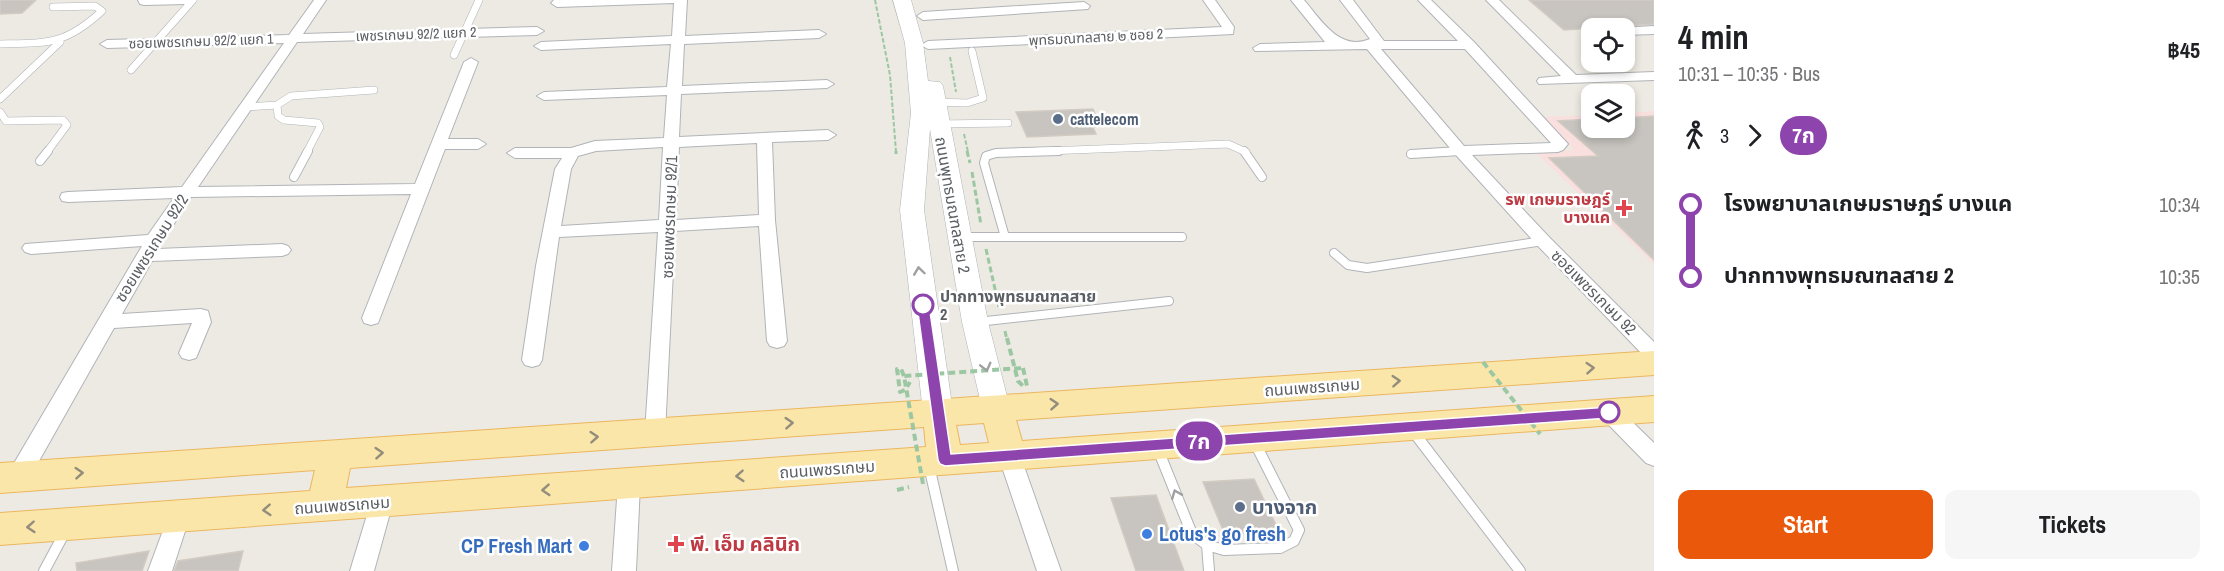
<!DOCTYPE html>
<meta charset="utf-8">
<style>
:root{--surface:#fff;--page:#f6f6f6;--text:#202124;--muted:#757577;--accent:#ea580c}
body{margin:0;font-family:"Archivo Narrow","Noto Sans Thai",sans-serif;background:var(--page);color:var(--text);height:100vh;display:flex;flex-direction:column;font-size:22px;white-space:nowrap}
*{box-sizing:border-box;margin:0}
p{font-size:20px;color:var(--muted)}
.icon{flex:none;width:33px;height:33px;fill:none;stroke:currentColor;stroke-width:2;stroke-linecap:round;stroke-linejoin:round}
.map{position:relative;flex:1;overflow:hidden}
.side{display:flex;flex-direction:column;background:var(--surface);width:570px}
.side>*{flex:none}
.badge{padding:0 12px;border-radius:20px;font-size:21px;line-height:39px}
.fabs{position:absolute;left:1581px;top:18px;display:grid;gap:12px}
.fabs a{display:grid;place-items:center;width:54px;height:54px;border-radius:12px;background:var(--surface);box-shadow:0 3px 9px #0003;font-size:30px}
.map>.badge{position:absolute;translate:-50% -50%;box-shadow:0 0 0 3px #fff}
.legs{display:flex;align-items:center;gap:9px;height:66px;padding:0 24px;font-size:20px}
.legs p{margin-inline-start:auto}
.headline{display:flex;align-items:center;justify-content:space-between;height:102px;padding:0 24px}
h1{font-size:33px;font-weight:800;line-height:45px}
.cta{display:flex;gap:12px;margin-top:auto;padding:12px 24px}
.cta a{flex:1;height:69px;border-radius:12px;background:var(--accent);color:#fff;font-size:24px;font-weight:800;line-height:69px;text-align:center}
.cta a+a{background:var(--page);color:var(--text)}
ul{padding:0 24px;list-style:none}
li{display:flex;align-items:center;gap:21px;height:72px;font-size:22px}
li i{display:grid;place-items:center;width:9px;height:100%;margin:0 8px;background:currentColor}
li i::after{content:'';width:15px;height:15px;margin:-8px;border:4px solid;border-radius:50%;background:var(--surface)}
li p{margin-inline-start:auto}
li:first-child i{background:linear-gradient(#0000 50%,currentColor 0)}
li:last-child i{background:linear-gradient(currentColor 50%,#0000 0)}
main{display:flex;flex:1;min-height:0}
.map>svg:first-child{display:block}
.medical{fill:#fadfdf}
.building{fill:#c8c5c0;stroke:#d2cbc2;stroke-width:1.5}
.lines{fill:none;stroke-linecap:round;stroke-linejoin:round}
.service-far2-casing{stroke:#b0b4b8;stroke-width:8}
.service-far1-casing{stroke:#b0b4b8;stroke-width:10}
.service-casing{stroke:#b0b4b8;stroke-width:12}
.minor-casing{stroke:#b0b4b8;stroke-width:2}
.secondary-casing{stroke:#afb3b8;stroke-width:1}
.primary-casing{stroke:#ebb65e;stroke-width:2}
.path-far2{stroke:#9bc7a3;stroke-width:2;stroke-dasharray:4.5 2;stroke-linecap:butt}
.path-far1{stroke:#9bc7a3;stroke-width:3;stroke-dasharray:6 3;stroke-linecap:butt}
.path{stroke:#9bc7a3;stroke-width:4;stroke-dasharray:7 4;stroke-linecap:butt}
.service-far2{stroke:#fff;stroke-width:7}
.service-far1{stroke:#fff;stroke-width:8}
.service{stroke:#fff;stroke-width:10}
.minor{fill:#fff;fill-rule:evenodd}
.secondary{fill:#fff;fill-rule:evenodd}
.primary{fill:#fbe6aa;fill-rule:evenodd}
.path-bridge{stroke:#9bc7a3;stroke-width:4;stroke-dasharray:7 4;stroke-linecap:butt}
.oneway{stroke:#9d9fa1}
.oneway2{stroke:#938e7c}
.line-1{fill:#8e44ad;stroke:#fff;stroke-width:1.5}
.service-dot{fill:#5c6f8a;stroke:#fff;stroke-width:2}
.health-dot{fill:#e0444e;stroke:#fff;stroke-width:2}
.stop-1-dot{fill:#fff;stroke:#8e44ad;stroke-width:3}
.shop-dot{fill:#3f7fe0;stroke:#fff;stroke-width:2}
.labels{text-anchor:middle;stroke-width:5;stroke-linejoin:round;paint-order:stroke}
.far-street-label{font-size:14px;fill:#5b5f63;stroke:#fff}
.service-label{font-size:16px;font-weight:bold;fill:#4e5e75;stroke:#fff;text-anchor:start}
.health-label{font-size:16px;font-weight:bold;fill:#be3a42;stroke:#fff;text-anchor:end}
.street-label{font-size:16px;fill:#5b5f63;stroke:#fff}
.stop-label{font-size:16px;font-weight:bold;fill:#5b5f63;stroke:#fff;text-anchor:start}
.near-service-label{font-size:20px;font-weight:bold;fill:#4e5e75;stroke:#fff;text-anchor:start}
.near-shop-label{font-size:20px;font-weight:bold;fill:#366cbe;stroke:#fff;text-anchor:start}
.near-health-label{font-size:20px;font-weight:bold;fill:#be3a42;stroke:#fff;text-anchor:start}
</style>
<main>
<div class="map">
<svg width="1654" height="571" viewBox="0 0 1654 571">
<rect width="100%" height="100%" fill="#edeae3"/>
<path class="medical" d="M 1654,111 L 1654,264 L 1535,152 L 1574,150 L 1544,117 L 1591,115 L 1592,128 L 1624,128 L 1625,113 Z"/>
<path class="building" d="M 0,0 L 36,0 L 22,13 L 0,14 Z
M 1529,0 L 1654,0 L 1654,24 L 1564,30 Z
M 1093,109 L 1100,126 L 1093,127 L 1096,134 L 1027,137 L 1016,112 Z
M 1654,116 L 1654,260 L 1549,158 L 1598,156 L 1558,121 L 1592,119 L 1592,128 L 1624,128 L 1624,118 Z
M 1254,479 L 1279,531 L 1225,535 L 1203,482 Z
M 1156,495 L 1184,571 L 1136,571 L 1111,498 Z
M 149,551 L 142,571 L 77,571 L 76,563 Z
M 243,551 L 238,571 L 174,571 L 178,561 Z"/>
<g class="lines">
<defs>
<path id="service-far2" d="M 0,44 C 48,43 65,45 102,11 L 95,6 L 53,7
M 454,55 L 479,0
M 131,70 L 193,0
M 0,99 L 60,42
M 935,102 L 967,103 L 983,98 L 972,51
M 277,105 L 291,96 L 374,90
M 246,107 L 277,105 L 278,116 L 284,120 L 318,123 L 320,127 L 307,152
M 0,112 L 6,121 L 63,120 L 67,125 L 47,152
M 939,124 L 1008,123
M 1020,152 L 1228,144 L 1246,152
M 1443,152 L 1460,151"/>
<path id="service-far1" d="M 1244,151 L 1262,177
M 1411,154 L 1460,151
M 40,161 L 48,151
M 294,177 L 308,151
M 961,237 L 1005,237 L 984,163 L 986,156 L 996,153 L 1059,151
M 1005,237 L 1182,237
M 1334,253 L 1348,265 L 1367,268 L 1543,241
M 977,322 L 1169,301"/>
<path id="service" d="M 1412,430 L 1520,571
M 1157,447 L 1192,534 L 1207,545 L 1224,550 L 1280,548 L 1294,541 L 1299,530 L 1254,441
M 929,466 L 953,571
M 1207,545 L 1209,571
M 44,571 L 65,532"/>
<path id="minor" d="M 138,0 L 193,0 L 187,4 L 144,5 L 140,4 Z
M 314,0 L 326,0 L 303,34 L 537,27 L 544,31 L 537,35 L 297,42 L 198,187 L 415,184 L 464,62 L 471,58 L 478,62 L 448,139 L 478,139 L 486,144 L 478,149 L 445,149 L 378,323 L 371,325 L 364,323 L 362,318 L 411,194 L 191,197 L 158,249 L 282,244 L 288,246 L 291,250 L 288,254 L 282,256 L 152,261 L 122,314 L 201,309 L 208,311 L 211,322 L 196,358 L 189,360 L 182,358 L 179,353 L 192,323 L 114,328 L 26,484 L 18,486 L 10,484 L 7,477 L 10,470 L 142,246 L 31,254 L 25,252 L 22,248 L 25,244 L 148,235 L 174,198 L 68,202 L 62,201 L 60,197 L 62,193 L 68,192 L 182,187 L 284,43 L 107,48 L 100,44 L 107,40 L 289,35 Z
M 554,0 L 687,0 L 685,36 L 819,30 L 826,34 L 819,38 L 684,44 L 682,86 L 827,80 L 834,84 L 827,88 L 681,94 L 679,137 L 828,130 L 836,135 L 828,140 L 772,142 L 775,220 L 787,341 L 784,346 L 777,348 L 770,346 L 767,341 L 759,226 L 675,231 L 665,433 L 662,439 L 655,442 L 648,439 L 645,433 L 658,232 L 559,237 L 542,360 L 539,365 L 532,367 L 525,365 L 522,360 L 536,266 L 555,169 L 562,158 L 515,158 L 507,153 L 515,148 L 571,148 L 595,141 L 664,138 L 667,95 L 544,100 L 537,96 L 544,92 L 667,87 L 671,44 L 541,50 L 534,46 L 541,42 L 672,36 L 674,3 L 557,7 L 551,3 ZM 757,143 L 759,215 L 676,220 L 679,147 ZM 663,147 L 659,220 L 561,226 L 571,169 L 578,156 L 596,151 Z
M 1203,0 L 1215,0 L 1234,27 L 1233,34 L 928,49 L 921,45 L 928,41 L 1222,27 Z
M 1291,0 L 1304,0 C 1321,20 1340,52 1370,39 L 1340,0 L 1353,0 L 1384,41 L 1458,41 L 1418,0 L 1431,0 L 1474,42 L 1568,144 L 1563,150 L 1558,152 L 1472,155 L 1549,237 L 1654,342 L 1654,361 L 1647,359 L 1537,245 L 1455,154 L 1367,49 L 1255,51 L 1253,48 L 1260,44 L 1325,42 ZM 1381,49 L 1465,49 L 1551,143 L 1464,146 Z
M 1486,0 L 1499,0 L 1576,75 L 1654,72 L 1654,80 L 1539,84 L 1537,81 L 1539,78 L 1561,76 Z
M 1084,2 L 1090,6 L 1088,9 L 923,20 L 917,16 L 923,12 Z
M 1654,26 L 1654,34 L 1624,35 L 1624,28 L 1619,28 Z
M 1591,29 L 1592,37 L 1586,36 L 1584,33 L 1586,30 Z
M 1609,404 L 1616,406 L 1654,443 L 1654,466 L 1646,463 L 1602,418 L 1599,412 L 1602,406 Z
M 1009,446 L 1017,449 L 1020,455 L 1061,571 L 1037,571 L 998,455 L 1001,449 Z
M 629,476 L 637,478 L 640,485 L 636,571 L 612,571 L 618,485 L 621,478 Z
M 382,492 L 390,495 L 393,502 L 374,571 L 350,571 L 371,502 L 374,495 Z
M 179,506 L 187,509 L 190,516 L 172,571 L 148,571 L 171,509 Z"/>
<path id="secondary" d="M 893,0 L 911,0 L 923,43 L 928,81 L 940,82 L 943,86 L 988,322 L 1010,408 L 1006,416 L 996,420 L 986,416 L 982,408 L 962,322 L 930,129 L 924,210 L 953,412 L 948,420 L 938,424 L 928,420 L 923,412 L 900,210 L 911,113 L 905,43 Z"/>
<path id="primary" d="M 1654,351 L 1654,375 L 1016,420 L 1022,441 L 1654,396 L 1654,422 L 0,545 L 0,513 L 310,491 L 315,470 L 0,493 L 0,463 ZM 984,423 L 989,443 L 960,445 L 956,425 ZM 924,427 L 926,447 L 346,488 L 350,468 Z"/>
</defs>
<use href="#service-far2" class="service-far2-casing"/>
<use href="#service-far1" class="service-far1-casing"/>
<use href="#service" class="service-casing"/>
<use href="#minor" class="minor-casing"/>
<use href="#secondary" class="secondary-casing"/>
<use href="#primary" class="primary-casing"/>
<path class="path-far2" d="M 875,0 L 890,75 L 896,152
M 950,57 L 956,92
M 964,134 L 968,152"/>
<path class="path-far1" d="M 896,151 L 896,154
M 967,151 L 970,163
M 972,172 L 981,225
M 986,249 L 999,307
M 1005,331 L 1007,340"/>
<path class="path" d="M 1007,338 L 1018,381 L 1023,386
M 1023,368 L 1027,386
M 904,376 L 901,369 L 897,369 L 900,392 L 905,390 L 910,382
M 897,490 L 909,487"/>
<use href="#service-far2" class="service-far2"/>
<use href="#service-far1" class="service-far1"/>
<use href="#service" class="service"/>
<use href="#minor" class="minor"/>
<use href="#secondary" class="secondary"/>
<use href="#primary" class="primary"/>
<path class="path-bridge" d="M 1483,362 L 1540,434
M 923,484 L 904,376 L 1023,368"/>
</g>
<defs><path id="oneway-chevron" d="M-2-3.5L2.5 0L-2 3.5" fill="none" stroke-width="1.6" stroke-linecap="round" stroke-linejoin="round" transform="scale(1.5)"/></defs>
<g class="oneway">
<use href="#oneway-chevron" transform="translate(919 271) rotate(-98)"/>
<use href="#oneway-chevron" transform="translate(986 367) rotate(76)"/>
<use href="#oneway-chevron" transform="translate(1176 494) rotate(-112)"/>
</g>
<g class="oneway2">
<use href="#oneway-chevron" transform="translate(1590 368) rotate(-4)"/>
<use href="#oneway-chevron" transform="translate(1396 381) rotate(-4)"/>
<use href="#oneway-chevron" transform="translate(1054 404) rotate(-4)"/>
<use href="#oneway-chevron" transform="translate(789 423) rotate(-4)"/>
<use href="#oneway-chevron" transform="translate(594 437) rotate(-4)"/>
<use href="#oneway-chevron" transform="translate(379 453) rotate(-4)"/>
<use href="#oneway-chevron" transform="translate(79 473) rotate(-4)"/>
<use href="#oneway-chevron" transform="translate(740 476) rotate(176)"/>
<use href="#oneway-chevron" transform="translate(546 490) rotate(176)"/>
<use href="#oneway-chevron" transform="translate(267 510) rotate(176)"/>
<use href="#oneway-chevron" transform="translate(31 527) rotate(176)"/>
</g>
<path class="line-1" d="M 923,301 L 929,305 L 951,454 L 1609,407 L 1616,412 L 1609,418 L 945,466 L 940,464 L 938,460 L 917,305 Z"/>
<g class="service-dot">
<circle cx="1058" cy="119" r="6"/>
<circle cx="1240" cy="507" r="6"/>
</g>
<g class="health-dot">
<path d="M1621 199h6v6h6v6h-6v6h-6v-6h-6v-6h6z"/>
<path d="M673 535h6v6h6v6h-6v6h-6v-6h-6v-6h6z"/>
</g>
<g class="stop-1-dot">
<circle cx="923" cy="305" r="10"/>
<circle cx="1609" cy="412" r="10"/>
</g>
<g class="shop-dot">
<circle cx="1147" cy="534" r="6"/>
<circle cx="584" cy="546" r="6"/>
</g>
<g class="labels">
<g class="far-street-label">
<text transform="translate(416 34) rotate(-2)" y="5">เพชรเกษม 92/2 แยก 2</text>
<text transform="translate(1096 37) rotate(-3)" y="5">พุทธมณฑลสาย ๒ ซอย 2</text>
<text transform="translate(201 41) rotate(-2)" y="5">ซอยเพชรเกษม 92/2 แยก 1</text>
</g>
<g class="service-label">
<text x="1070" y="125">cattelecom</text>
</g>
<g class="health-label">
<text x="1610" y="205">รพ เกษมราษฎร์<tspan x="1610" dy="18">บางแค</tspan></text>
</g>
<g class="street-label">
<text transform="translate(953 205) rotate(80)" y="6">ถนนพุทธมณฑลสาย 2</text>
<text transform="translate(669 217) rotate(-88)" y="6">ซอยเพชรเกษม 92/1</text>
<text transform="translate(151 248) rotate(-58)" y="6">ซอยเพชรเกษม 92/2</text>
<text transform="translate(1594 292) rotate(45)" y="6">ซอยเพชรเกษม 92</text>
<text transform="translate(1312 387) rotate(-4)" y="6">ถนนเพชรเกษม</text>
<text transform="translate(827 469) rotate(-4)" y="6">ถนนเพชรเกษม</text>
<text transform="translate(342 505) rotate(-4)" y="6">ถนนเพชรเกษม</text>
</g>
<g class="stop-label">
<text x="940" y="302">ปากทางพุทธมณฑลสาย<tspan x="940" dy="18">2</tspan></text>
</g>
<g class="near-service-label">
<text x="1252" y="514">บางจาก</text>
</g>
<g class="near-shop-label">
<text x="1159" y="541">Lotus's go fresh</text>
<text x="572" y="553" text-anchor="end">CP Fresh Mart</text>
</g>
<g class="near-health-label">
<text x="690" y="551">พี. เอ็ม คลินิก</text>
</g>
</g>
</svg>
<div class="fabs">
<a><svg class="icon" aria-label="locate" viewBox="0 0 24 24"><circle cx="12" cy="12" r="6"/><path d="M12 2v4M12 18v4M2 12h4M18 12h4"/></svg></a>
<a><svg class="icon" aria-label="layers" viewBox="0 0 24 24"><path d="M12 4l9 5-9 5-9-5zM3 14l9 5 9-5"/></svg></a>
</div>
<b class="badge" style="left:1199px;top:441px;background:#8e44ad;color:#fff">7ก</b>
</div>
<section class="side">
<div class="headline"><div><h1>4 min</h1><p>10:31 – 10:35 · Bus</p></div><b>฿45</b></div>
<div class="legs"><svg class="icon" aria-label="walk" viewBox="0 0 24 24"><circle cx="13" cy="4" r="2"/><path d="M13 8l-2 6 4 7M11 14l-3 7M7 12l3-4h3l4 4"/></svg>3<svg class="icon" aria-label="forward" viewBox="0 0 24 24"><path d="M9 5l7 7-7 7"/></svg><b class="badge" style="background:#8e44ad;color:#fff">7ก</b></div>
<ul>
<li><i style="color:#8e44ad"></i><b>โรงพยาบาลเกษมราษฎร์ บางแค</b><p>10:34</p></li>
<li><i style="color:#8e44ad"></i><b>ปากทางพุทธมณฑลสาย 2</b><p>10:35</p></li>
</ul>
<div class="cta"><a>Start</a><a>Tickets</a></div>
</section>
</main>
